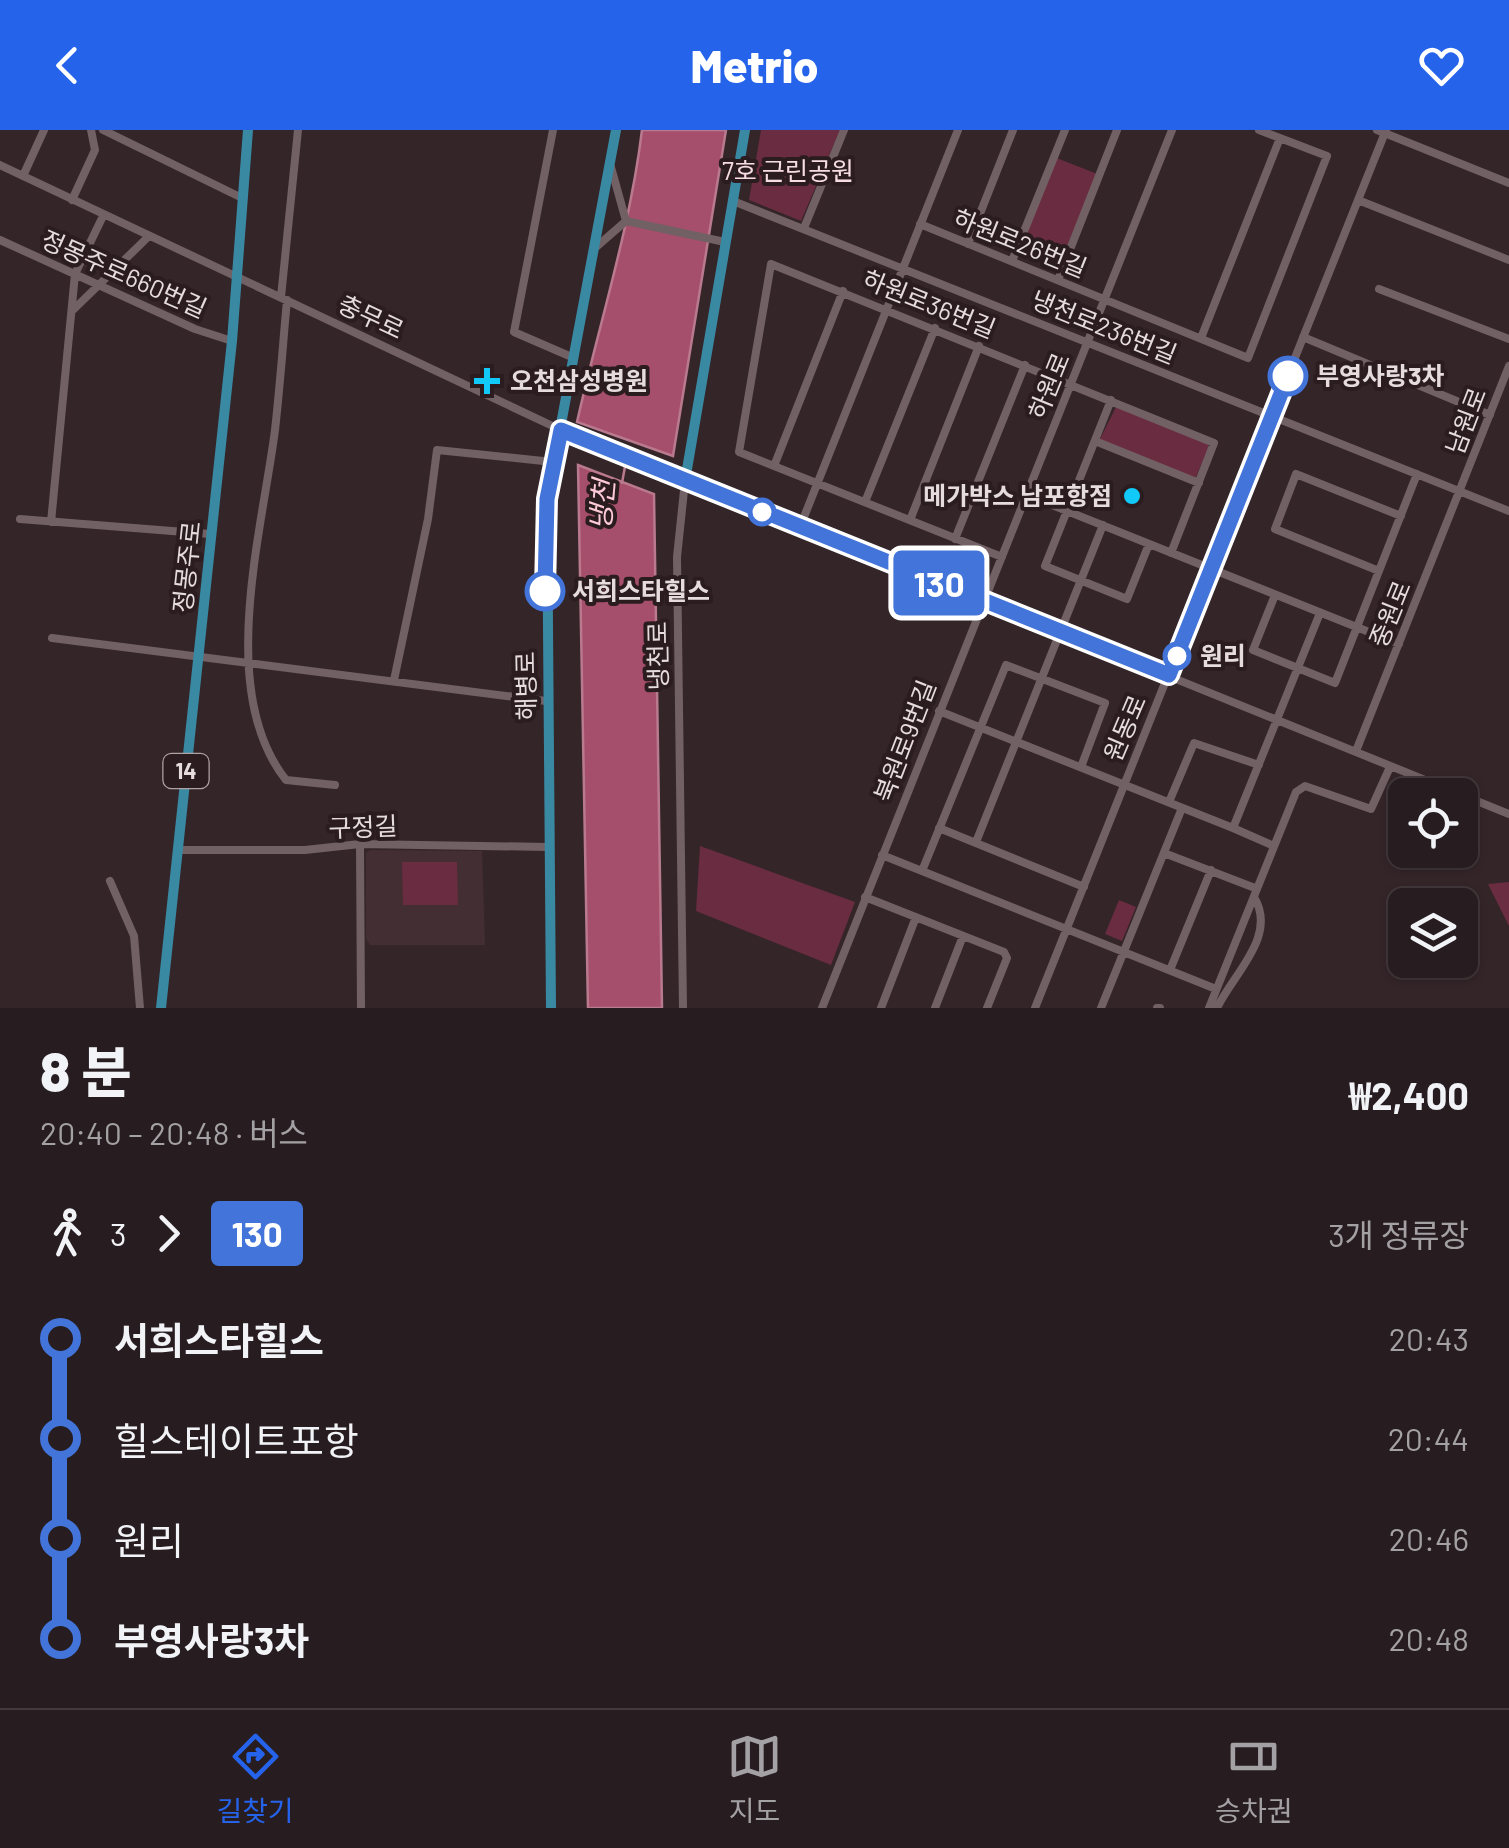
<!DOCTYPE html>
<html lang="ko">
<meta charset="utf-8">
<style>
:root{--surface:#271c1f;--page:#2f2528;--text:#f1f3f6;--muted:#a4a1a4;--line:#433a3d;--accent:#2563eb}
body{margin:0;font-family:Barlow,"Noto Sans KR",sans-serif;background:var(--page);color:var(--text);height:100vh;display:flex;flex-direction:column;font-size:38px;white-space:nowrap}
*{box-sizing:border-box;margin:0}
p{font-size:32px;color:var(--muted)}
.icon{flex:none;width:55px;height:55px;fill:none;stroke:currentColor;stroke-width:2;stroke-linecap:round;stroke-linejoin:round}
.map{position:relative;height:878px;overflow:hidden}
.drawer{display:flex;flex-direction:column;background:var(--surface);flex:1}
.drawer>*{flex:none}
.badge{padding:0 20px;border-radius:8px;font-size:35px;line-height:65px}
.controls{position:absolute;left:1388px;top:648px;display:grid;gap:20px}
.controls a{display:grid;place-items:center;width:90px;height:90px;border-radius:15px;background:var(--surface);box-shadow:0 2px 8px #0004,0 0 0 2px var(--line);font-size:50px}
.map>.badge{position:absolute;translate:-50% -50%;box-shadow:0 0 0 5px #fff}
.legs{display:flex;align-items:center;gap:15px;height:110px;padding:0 40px;font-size:32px}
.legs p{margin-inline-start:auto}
.head{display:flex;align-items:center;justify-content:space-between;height:170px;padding:0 40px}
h1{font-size:55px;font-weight:800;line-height:75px}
ul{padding:0 40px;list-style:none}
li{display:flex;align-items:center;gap:35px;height:100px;font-size:38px}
li i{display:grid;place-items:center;width:15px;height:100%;margin:0 12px;background:currentColor}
li i::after{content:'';width:25px;height:25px;margin:-12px;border:8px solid;border-radius:50%;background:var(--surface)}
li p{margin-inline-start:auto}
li:first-child i{background:linear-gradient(#0000 50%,currentColor 0)}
li:last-child i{background:linear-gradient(currentColor 50%,#0000 0)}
header{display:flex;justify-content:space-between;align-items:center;height:130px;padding:0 40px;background:var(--accent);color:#fff;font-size:45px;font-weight:800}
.tabs{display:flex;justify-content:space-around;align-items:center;height:140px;border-top:2px solid var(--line);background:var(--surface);font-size:28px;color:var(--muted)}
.tabs a{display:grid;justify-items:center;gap:5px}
.tabs .active{color:var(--accent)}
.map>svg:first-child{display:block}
.built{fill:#432e33}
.green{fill:#6a2c41}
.water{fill:#a64f6c;stroke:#b9798e;stroke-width:2.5}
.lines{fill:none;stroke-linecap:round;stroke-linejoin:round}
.stream{stroke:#b9798e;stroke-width:2.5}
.minor{stroke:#716064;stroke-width:8}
.major{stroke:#3a89a2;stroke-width:10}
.line-1-casing{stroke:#fff;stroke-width:22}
.line-1{stroke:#4374d9;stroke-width:15}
.stop-1-dot{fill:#fff;stroke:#4374d9;stroke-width:5}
.poi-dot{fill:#11cafa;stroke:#2a1c1f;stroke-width:4}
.labels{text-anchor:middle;stroke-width:8;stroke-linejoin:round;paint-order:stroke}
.shield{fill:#2a1c1f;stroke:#aea2a5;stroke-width:2.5}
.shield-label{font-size:22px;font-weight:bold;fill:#e6dcde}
.park-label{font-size:25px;fill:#f6dce3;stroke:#2a1c1f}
.street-label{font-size:25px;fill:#e6dcde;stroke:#2a1c1f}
.stop-label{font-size:25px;font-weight:bold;fill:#e6dcde;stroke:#2a1c1f;text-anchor:start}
.poi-label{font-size:25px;font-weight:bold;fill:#e6dcde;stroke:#2a1c1f;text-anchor:start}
.water-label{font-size:28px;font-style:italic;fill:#fdcad7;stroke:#2a1c1f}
</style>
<header><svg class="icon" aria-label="back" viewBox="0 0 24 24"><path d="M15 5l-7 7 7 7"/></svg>Metrio<svg class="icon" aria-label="heart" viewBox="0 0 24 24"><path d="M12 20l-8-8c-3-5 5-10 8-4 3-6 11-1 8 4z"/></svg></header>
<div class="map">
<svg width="1509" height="878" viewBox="0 0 1509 878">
<rect width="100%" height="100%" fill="#342529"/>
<path class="built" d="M 370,720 L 482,721 L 485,815 L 370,815 L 366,809 L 366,723 Z"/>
<path class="green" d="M 761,0 L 840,0 L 801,91 L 749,70 Z
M 1054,27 L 1100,45 L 1066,132 L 1020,113 Z
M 1116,277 L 1207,312 L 1209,317 L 1195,349 L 1099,311 Z
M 700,716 L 855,772 L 831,835 L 696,781 Z
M 402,732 L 457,732 L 458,775 L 403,775 Z
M 1509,752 L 1509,796 L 1488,754 Z
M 1119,770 L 1136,777 L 1122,811 L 1105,804 Z"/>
<path class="water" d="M 642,0 L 726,0 L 673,326 L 577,292 C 599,194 630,99 642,0 Z
M 578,335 L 654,364 L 662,878 L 588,878 Z"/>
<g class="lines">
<path class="stream" d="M 622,353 L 626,331"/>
<path class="minor" d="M 103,0 L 240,67
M 553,0 L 514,202 L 574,228
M 1377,0 L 1509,53
M 0,35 L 561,300 L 1509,684
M 611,37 L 626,91
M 23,46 L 44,0
M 72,70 L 95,20 L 91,0
M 1358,70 L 1509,130
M 733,71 L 1509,381
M 626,91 L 725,112
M 920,94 L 1248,228 L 1327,26 L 1259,0
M 804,98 L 844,0
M 0,110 L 195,199 L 232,211
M 968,114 L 1013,0
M 595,118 L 626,91
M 1012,131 L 1065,0
M 1058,150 L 1117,0
M 1379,159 L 1509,209
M 281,167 L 298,0
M 287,170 C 283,213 280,256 275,300 C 262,402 216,562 286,650 L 335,655
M 72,181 L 149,106
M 1303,207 L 1490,285
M 1201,208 L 1280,8
M 1111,270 L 1045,436 L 1127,469 L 1149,414
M 1095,311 L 1199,353
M 774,336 L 843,161
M 1027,365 L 1399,514
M 865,372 L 935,198
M 20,389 L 210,404
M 910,390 L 979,216
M 51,392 L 75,144 L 103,86
M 800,397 L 958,0
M 955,409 L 1025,235
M 1002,427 L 739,322 L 771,134 L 1214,313 L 1171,423
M 1379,441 L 1275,399 L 1296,344 L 1401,386
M 1275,465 L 1253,520 L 1335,553 L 1417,344
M 52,508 L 546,571
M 394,550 L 428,389 L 437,320 L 553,332
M 939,581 L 1233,698 L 1320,483
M 1356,621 L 1509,236
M 1169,672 L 1194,613 L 1259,635
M 939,698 L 1084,757
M 1233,698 L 1274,716
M 976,712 L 1103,395
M 360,714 L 361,878
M 179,720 L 305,720 L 360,714 L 548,717
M 1164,723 L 1255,758
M 882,725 L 1216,859
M 922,741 L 1006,535 L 1105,573 L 1081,637
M 110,751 L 134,806 L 140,878
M 865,767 L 1004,822 L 1007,828 L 987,878
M 1170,840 L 1211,740
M 683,878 L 677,427 L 685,351
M 822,878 L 1172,0
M 881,878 L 916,787
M 935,878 L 963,806
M 1035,878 L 1386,0
M 1101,878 L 1182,678
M 1157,878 L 1160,878
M 1209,878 L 1296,662 L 1305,656 L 1371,679 L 1390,637
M 1217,878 C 1233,844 1278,806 1254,767"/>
<path class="major" d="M 685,351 L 745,0
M 161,878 L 232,211 L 248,0
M 551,878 L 547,369 L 616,0"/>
</g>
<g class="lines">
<defs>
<path id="line-1" d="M 545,461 L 547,369 L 561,300 L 1169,545 L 1288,246"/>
</defs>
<use href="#line-1" class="line-1-casing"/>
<use href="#line-1" class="line-1"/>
</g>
<g class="stop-1-dot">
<circle cx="1288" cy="246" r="18"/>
<circle cx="762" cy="382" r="12"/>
<circle cx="545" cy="461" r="18"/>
<circle cx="1177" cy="526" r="12"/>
</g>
<g class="poi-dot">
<path d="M482 236h10v10h10v10h-10v10h-10v-10h-10v-10h10z"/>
<circle cx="1132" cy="366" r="10"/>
</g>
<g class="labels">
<rect class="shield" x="163.5" y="624" width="45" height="34" rx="8"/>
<g class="shield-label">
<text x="186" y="649">14</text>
</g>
<g class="park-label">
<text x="788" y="50">7호 근린공원</text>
</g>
<g class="street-label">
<text transform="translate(1020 113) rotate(22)" y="9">하원로26번길</text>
<text transform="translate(124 144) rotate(24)" y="9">정몽주로660번길</text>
<text transform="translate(929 174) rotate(22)" y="9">하원로36번길</text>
<text transform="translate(371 187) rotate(25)" y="9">충무로</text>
<text transform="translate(1104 197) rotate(22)" y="9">냉천로236번길</text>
<text transform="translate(1049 256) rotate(-68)" y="9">하원로</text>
<text transform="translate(1466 291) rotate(-69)" y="9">남원로</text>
<text transform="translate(187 437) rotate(-84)" y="9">정몽주로</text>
<text transform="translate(1390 484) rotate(-68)" y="9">중원로</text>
<text transform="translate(658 526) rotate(-91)" y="9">냉천로</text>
<text transform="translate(526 556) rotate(-91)" y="9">해병로</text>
<text transform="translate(1125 598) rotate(-67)" y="9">원동로</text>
<text transform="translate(905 611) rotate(-69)" y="9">북원로9번길</text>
<text transform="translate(363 697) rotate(-2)" y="9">구정길</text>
</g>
<g class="stop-label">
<text x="1316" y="255">부영사랑3차</text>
<text x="572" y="470">서희스타힐스</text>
<text x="1200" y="535">원리</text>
</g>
<g class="poi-label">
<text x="510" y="260">오천삼성병원</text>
<text x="1112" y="375" text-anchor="end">메가박스 남포항점</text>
</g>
<g class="water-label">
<text transform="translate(602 375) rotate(-85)" y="10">냉천</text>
</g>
</g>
</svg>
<div class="controls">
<a><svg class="icon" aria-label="locate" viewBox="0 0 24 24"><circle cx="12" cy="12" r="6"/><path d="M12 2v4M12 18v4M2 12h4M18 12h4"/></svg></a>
<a><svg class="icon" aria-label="layers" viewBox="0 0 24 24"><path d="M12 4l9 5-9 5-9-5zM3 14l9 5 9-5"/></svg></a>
</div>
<b class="badge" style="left:939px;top:453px;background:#4374d9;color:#fff">130</b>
</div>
<section class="drawer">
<div class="head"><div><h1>8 분</h1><p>20:40 – 20:48 · 버스</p></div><b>₩2,400</b></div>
<div class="legs"><svg class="icon" aria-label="walk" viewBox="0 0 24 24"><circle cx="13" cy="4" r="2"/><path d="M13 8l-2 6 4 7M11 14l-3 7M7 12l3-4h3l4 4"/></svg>3<svg class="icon" aria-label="forward" viewBox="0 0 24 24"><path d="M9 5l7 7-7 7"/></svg><b class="badge" style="background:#4374d9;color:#fff">130</b><p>3개 정류장</p></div>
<ul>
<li><i style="color:#4374d9"></i><b>서희스타힐스</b><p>20:43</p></li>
<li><i style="color:#4374d9"></i><span>힐스테이트포항</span><p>20:44</p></li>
<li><i style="color:#4374d9"></i><span>원리</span><p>20:46</p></li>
<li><i style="color:#4374d9"></i><b>부영사랑3차</b><p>20:48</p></li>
</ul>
</section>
<nav class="tabs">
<a class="active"><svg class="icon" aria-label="directions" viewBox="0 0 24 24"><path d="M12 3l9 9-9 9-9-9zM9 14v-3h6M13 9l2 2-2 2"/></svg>길찾기</a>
<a><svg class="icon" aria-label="map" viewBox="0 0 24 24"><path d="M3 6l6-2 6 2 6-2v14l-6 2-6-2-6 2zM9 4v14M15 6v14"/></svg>지도</a>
<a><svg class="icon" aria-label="tickets" viewBox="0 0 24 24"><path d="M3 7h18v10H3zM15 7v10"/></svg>승차권</a>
</nav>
